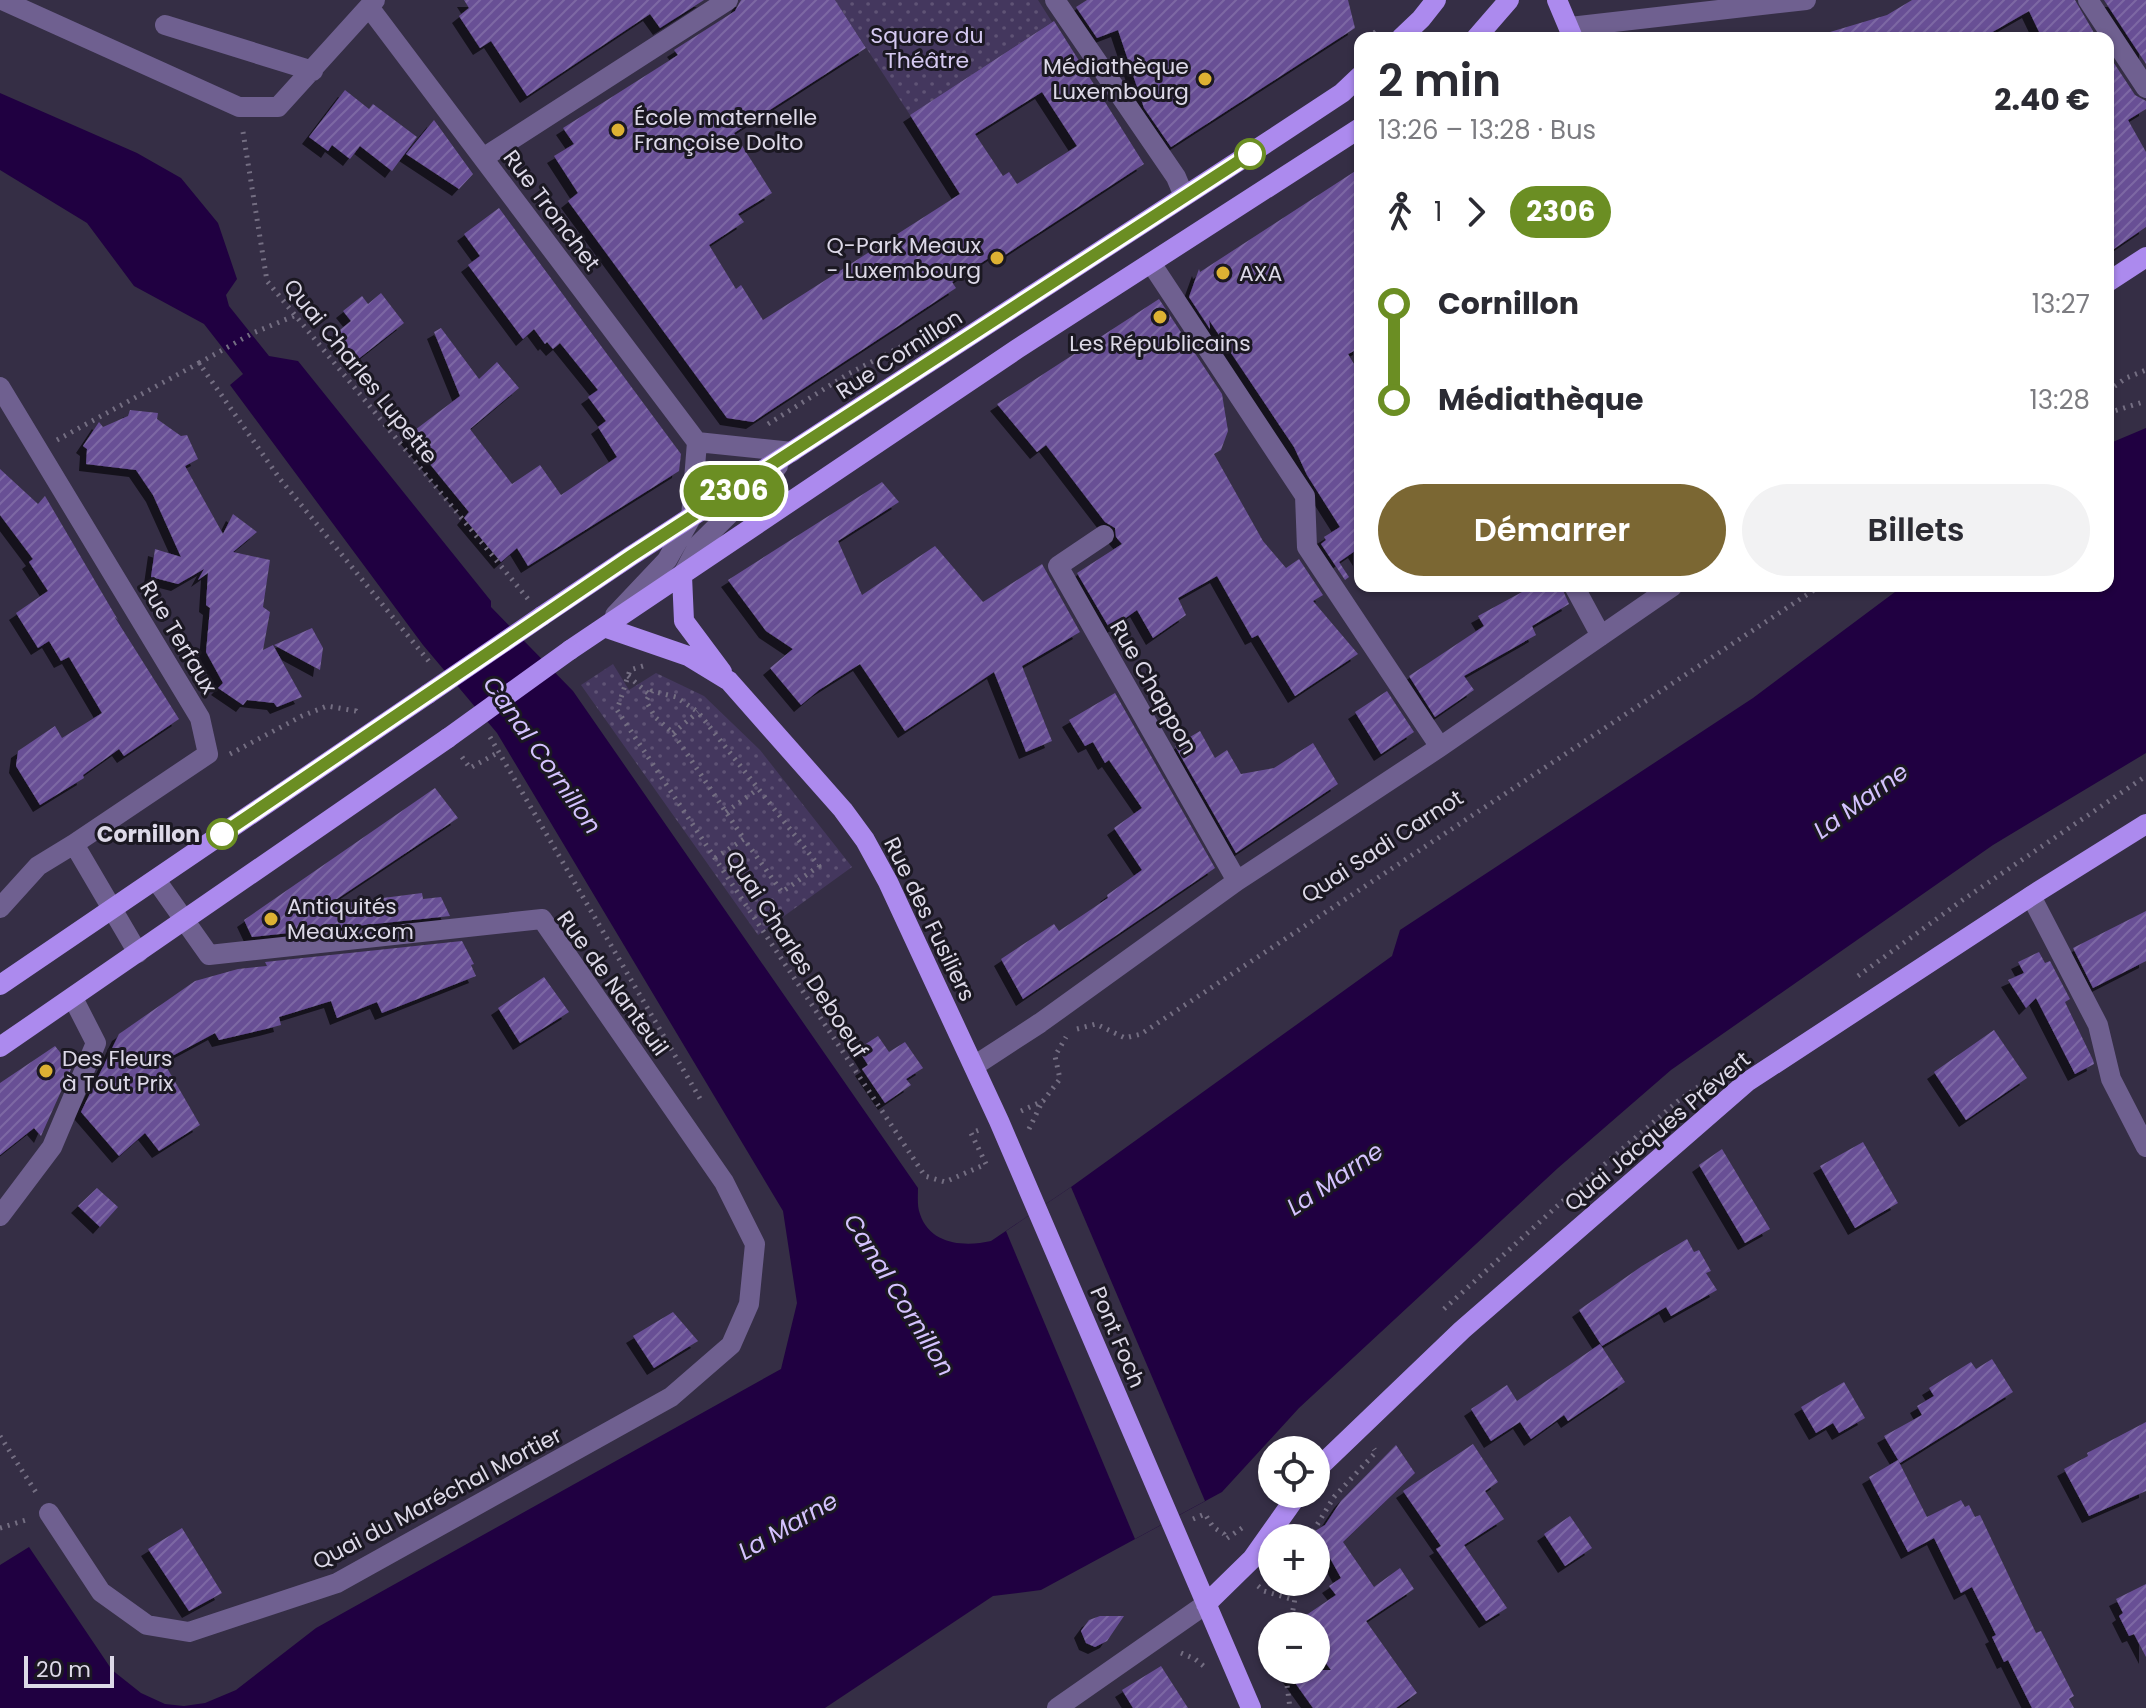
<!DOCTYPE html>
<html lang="fr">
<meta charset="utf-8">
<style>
:root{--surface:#fff;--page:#f2f2f3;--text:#2b2b33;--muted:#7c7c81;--accent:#7b6733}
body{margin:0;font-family:Poppins,sans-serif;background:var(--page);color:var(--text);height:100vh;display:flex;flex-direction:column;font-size:30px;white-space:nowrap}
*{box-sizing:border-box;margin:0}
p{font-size:26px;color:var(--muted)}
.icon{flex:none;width:44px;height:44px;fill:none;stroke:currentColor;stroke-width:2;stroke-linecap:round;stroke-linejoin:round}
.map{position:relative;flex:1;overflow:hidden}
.panel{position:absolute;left:1354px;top:32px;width:760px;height:560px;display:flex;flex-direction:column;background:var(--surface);border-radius:16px;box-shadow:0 2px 6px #0004}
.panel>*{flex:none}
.badge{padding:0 16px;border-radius:26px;font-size:28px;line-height:52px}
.buttons{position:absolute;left:1258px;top:1436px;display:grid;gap:16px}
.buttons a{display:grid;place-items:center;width:72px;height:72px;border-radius:50%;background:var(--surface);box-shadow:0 2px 6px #0004;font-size:40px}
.scale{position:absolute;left:24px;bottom:20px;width:90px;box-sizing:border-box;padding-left:8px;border:4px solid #ddd9e8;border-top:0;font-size:22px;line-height:28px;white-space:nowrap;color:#ddd9e8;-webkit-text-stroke:6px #1b1822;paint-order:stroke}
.map>.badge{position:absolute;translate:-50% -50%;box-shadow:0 0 0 4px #fff}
.legs{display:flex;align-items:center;gap:12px;height:88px;padding:0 24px;font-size:26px}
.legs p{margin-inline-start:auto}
.headline{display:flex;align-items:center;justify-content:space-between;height:136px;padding:0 24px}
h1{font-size:44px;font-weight:600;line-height:60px}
.cta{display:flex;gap:16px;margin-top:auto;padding:16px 24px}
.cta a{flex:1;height:92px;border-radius:48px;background:var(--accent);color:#fff;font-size:32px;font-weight:600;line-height:92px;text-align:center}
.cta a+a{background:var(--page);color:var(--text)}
ul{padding:0 24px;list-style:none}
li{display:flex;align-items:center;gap:28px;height:96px;font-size:30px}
li i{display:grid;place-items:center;width:12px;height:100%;margin:0 10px;background:currentColor}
li i::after{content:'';width:20px;height:20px;margin:-10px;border:6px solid;border-radius:50%;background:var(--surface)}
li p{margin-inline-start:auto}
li:first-child i{background:linear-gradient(#0000 50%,currentColor 0)}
li:last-child i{background:linear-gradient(currentColor 50%,#0000 0)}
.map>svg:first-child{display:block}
.green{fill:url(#green-dots)}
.water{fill:#200041}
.pier{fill:#352e45}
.building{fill:url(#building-hatch);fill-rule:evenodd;filter:url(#shadow)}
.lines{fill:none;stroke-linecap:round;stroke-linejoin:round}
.path{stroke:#746e82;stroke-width:5;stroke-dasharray:2 6;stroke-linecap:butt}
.minor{stroke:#6f6090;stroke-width:20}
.major{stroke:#ac8aee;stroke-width:20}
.major-bridge{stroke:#ac8aee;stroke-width:20}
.line-1-casing{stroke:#fff;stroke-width:18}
.line-1{stroke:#6b8e23;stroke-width:12}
.poi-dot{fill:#ddb133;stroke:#1b1822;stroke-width:3}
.stop-1-dot{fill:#fff;stroke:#6b8e23;stroke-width:4}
.labels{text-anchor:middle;stroke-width:6;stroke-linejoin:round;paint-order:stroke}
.park-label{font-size:22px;fill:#d5c9f1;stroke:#1b1822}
.poi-label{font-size:22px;fill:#ddd9e8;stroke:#1b1822;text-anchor:start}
.street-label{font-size:22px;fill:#ddd9e8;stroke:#1b1822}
.stop-label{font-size:22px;font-weight:bold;fill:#ddd9e8;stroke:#1b1822;text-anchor:end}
.water-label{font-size:24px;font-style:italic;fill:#d4c2fe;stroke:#1b1822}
</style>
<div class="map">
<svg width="2146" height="1708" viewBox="0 0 2146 1708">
<defs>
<pattern id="green-dots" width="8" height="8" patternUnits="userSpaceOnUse" patternTransform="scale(2)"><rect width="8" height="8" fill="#44375e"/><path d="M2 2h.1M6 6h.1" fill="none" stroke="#5f5375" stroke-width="1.8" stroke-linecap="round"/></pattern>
<pattern id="building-hatch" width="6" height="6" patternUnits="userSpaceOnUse" patternTransform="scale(2)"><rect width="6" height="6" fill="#684f95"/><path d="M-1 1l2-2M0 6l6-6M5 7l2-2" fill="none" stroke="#7d68a4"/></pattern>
<filter id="shadow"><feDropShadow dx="-7" dy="7" stdDeviation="0" flood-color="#0009"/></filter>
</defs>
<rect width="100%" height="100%" fill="#352e45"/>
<path class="green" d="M 835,0 L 1038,0 L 1052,22 L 910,115 Z
M 613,664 L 629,690 L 656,673 L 704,696 L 760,750 L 852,867 L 758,935 L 581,685 Z"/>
<path class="water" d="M 0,93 L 137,153 L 181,178 L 218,223 L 237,279 L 226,295 L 229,306 L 269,356 L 298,361 L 491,601 L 491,607 L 573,691 L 918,1188 C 918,1196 917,1207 920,1214 C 930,1245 965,1247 991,1241 L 1071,1187 L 1392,956 L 1400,930 L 1753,698 L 1903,586 L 2108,586 L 2108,444 L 2146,428 L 2146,753 L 1993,845 L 1671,1070 L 1558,1168 L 1299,1408 L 1222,1492 L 1041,1590 L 993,1596 L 825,1708 L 0,1708 L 0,1565 L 29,1547 L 112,1670 L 141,1693 L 165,1704 L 184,1706 L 205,1703 L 236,1690 L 316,1628 L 781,1369 L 797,1303 L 783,1211 L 497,733 L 423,645 L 230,385 L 243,374 L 204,324 L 134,286 L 87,223 L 0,170 Z"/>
<path class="pier" d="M 1071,1187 L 1205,1501 L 1135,1539 L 1006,1231 Z"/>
<path class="building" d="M 464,0 L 704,0 L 660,28 L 650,14 L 527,96 L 491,41 L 480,48 L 459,16 L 469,8 Z
M 741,0 L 835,0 L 866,48 L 734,133 L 772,193 L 738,214 L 744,222 L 709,245 L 736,289 L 741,285 L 763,320 L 960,194 L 910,115 L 1054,21 L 1144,164 L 1002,257 L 998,252 L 952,282 L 956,288 L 753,422 L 727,418 L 568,201 L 578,193 L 554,156 L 574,144 L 563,128 L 678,55 L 674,50 L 735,11 ZM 1042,92 L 1077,146 L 1017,184 L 1009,172 L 1003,176 L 975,134 Z
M 1087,0 L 1348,0 L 1355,28 L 1171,147 L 1144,108 L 1118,30 L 1097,38 L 1076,7 Z
M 1912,0 L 2075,0 L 2097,38 L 2042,38 L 2029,11 L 1982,38 L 1831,38 L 1830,32 L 1887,15 Z
M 2104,0 L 2146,0 L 2146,64 Z
M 2108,54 L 2135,95 L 2146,101 L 2146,109 L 2128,120 L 2146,152 L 2146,227 L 2108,253 Z
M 345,90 L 369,109 L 373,104 L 417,137 L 392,171 L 360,146 L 350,159 L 332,145 L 328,151 L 309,137 Z
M 434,120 L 473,174 L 459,189 L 406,154 Z
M 1360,168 L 1360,348 L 1348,354 L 1360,374 L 1360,559 L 1355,551 L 1339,562 L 1349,577 L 1345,580 L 1321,544 L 1326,540 L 1324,537 L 1340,527 L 1307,475 L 1294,447 L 1209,320 L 1210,329 L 1189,297 L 1199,269 L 1200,272 Z
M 499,208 L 681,454 L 679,471 L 528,566 L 517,548 L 501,562 L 464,518 L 469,512 L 407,436 L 460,396 L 434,332 L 441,328 L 479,379 L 497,362 L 519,388 L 470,429 L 512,484 L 540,465 L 561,495 L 617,457 L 598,427 L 606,421 L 588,397 L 598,390 L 560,343 L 553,349 L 547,342 L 545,344 L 534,329 L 523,339 L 468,265 L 480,256 L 464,234 Z
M 381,293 L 404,323 L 357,360 L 336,333 L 351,321 L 343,311 L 362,296 L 368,304 Z
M 1159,299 L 1222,394 L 1228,431 L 1221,450 L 1214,454 L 1263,541 L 1286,568 L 1299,559 L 1323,595 L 1313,601 L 1358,654 L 1295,696 L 1258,635 L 1252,638 L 1217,576 L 1178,598 L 1186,615 L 1153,638 L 1137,610 L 1110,629 L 1077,573 L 1122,544 L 1116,537 L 1115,528 L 1105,522 L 1046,445 L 1037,452 L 997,404 Z
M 130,410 L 158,413 L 157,419 L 181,436 L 187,435 L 198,459 L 185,466 L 223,534 L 233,514 L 257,532 L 233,552 L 270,560 L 263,607 L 270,612 L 263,650 L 273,645 L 302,697 L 277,707 L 274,703 L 247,700 L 243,705 L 218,688 L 223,683 L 206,652 L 210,608 L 206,605 L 208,573 L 198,580 L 204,569 L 178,584 L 151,577 L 155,549 L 181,557 L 153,495 L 136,470 L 86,464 L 87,449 L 83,446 L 99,422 L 103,427 L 128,416 Z
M 0,469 L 38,504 L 45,496 L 118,620 L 114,616 L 179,719 L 124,756 L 119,749 L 83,775 L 84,778 L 40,805 L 16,766 L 18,751 L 55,726 L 62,738 L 102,713 L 69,657 L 61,661 L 49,641 L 38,648 L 16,613 L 48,591 L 29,562 L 33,559 L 0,515 Z
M 882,482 L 899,502 L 838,541 L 862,595 L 935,546 L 983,602 L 1042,564 L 1080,632 L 1022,666 L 1052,741 L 1026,752 L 994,672 L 905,731 L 860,664 L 819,690 L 801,705 L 770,668 L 793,649 L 766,631 L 728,580 Z
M 1533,586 L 1561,586 L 1569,604 L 1532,626 L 1536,635 L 1464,676 L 1474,690 L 1435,717 L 1409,676 L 1484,626 L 1478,616 Z
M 312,628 L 323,648 L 320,670 L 274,645 Z
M 1387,691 L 1414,732 L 1381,754 L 1355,712 Z
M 1115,693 L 1215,868 L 1023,999 L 1001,959 L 1054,924 L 1059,931 L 1108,898 L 1107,895 L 1142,870 L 1114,828 L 1142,808 L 1109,760 L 1105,763 L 1093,742 L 1085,746 L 1069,720 Z
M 1200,731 L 1215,758 L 1227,750 L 1241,774 L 1274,768 L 1313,743 L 1338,784 L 1236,853 L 1175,746 Z
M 435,788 L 458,818 L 328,905 L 422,893 L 423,899 L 441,897 L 450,916 L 252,937 L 244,920 Z
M 2146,911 L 2146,961 L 2093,988 L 2073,948 Z
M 462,941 L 474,964 L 471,965 L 476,976 L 382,1013 L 377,1002 L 337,1018 L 331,1001 L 279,1017 L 281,1025 L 266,1029 L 219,1040 L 215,1033 L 163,1061 L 200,1125 L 159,1151 L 145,1133 L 119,1156 L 81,1112 L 119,1034 L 195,981 L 238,969 L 267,966 L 265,962 Z
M 2039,952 L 2045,963 L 2050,961 L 2070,999 L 2065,1002 L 2093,1060 L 2094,1064 L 2075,1074 L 2036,998 L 2026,1008 L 2008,980 L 2024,973 L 2018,962 Z
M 544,977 L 569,1012 L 520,1043 L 498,1008 Z
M 1994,1030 L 2027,1078 L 1966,1120 L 1934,1072 Z
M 878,1036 L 889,1052 L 905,1042 L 923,1068 L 906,1079 L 911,1085 L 885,1103 L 862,1069 L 868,1065 L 858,1049 Z
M 55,1046 L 72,1067 L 41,1136 L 34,1128 L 0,1155 L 0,1083 Z
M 1863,1142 L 1898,1203 L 1855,1228 L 1820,1166 Z
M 1722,1149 L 1770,1229 L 1745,1243 L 1699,1165 Z
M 97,1188 L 118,1207 L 100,1227 L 78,1206 Z
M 1687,1239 L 1694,1252 L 1699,1250 L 1711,1271 L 1706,1273 L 1717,1290 L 1671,1316 L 1666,1307 L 1602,1346 L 1579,1310 L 1642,1266 Z
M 673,1312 L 698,1341 L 654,1368 L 633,1336 Z
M 1600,1344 L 1625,1382 L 1568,1421 L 1564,1415 L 1531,1439 L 1520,1422 L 1491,1441 L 1471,1409 L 1507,1385 L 1517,1401 Z
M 1992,1359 L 2013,1392 L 1900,1463 L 1884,1436 L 1922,1415 L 1917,1406 L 1934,1396 L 1929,1388 L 1971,1362 L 1976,1369 Z
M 1844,1382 L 1865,1418 L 1839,1433 L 1833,1423 L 1816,1433 L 1801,1407 Z
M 2146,1422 L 2146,1491 L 2089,1516 L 2064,1469 L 2088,1456 L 2087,1453 Z
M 1473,1444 L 1498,1482 L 1485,1491 L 1504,1519 L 1464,1545 L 1507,1608 L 1486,1621 L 1436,1549 L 1441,1546 L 1403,1491 Z
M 1396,1445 L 1415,1473 L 1343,1542 L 1374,1587 L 1400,1568 L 1414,1589 L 1366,1621 L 1417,1693 L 1396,1708 L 1313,1708 L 1286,1670 L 1331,1670 L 1316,1650 L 1316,1626 L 1299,1626 L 1296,1622 L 1336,1595 L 1329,1586 L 1341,1578 L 1315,1531 L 1325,1525 L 1341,1501 Z
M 1898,1460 L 1927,1517 L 1961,1500 L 1965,1507 L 1969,1505 L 1975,1517 L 1980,1515 L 2036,1633 L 2041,1631 L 2074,1696 L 2069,1699 L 2074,1708 L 2032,1708 L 2008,1660 L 2004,1662 L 1992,1637 L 1996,1635 L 1972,1587 L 1961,1593 L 1934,1538 L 1908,1552 L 1869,1477 Z
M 1570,1516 L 1592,1548 L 1565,1566 L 1544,1534 Z
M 182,1528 L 222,1593 L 189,1611 L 148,1549 Z
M 2146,1584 L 2146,1657 L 2134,1634 L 2129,1636 L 2119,1616 L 2123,1613 L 2116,1599 Z
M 1100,1616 L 1124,1616 L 1107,1641 L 1095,1647 L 1086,1643 L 1081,1631 L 1089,1620 Z
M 1161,1666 L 1188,1708 L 1133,1708 L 1122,1690 Z"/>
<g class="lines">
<path class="path" d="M 1368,38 L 1379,29
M 243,132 L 267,281 L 528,599
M 199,363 L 253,333 L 294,316
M 2108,391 L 2126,378 L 2146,370
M 2108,413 L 2146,401
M 768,424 L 848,374 L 912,341
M 57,440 L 199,363 L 280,479 L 431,664
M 643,666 L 630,670 L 617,710 L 925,1176 L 945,1182 L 986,1164 L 971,1133 L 979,1130
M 628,676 L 650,695
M 673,733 L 698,712
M 490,737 L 702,1102
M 230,754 L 302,716 L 327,706 L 356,711 L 358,714
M 462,757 L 470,768 L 499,752
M 726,812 L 758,789
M 715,858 L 744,839 L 782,892 L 819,866 L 698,712 L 676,697 L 652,691 L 646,701 L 655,717 L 673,733 L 744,839
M 1858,976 L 1964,899 L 2146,776
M 1077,1029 L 1096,1024 L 1125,1038 L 1141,1034 L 1820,586
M 1021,1111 L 1043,1101 L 1060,1079 L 1055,1056 L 1066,1037
M 1029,1129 L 1042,1102
M 1444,1309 L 1577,1188 L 1678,1101 L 1705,1082
M 0,1436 L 37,1494
M 1193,1519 L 1205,1514 L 1213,1527 L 1224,1534 L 1226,1539 L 1242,1528
M 0,1528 L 26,1520
M 1309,1538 L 1334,1497 L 1376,1452 L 1374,1449
M 1258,1586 L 1264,1591 L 1294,1600
M 1290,1626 L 1298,1582
M 1181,1653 L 1195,1659 L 1206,1668
M 1285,1670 L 1290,1708"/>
<path class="minor" d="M 2,0 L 239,107 L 278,107 L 375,0
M 1055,0 L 1176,177 L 1184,196
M 2088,0 L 2146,88
M 369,7 L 697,442
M 165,25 L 313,71
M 1570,27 L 1806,0
M 483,158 L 728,0
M 1151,263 L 1305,496 L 1307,547 L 1440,747
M 0,387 L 200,718 L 208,754 L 74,844 L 138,953
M 697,442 L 792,452
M 1104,535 L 1058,566 L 1237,881
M 682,576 L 699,544 L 778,466
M 1574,586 L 1601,636
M 615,615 L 667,560 L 691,518 L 697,442
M 2031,896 L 2098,1025 L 2111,1079 L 2146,1147
M 0,908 L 38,866 L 74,844
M 974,1066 L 1040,1023 L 1237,881 L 1440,747 L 1673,586
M 0,1216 L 52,1147 L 96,1043 L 73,998
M 49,1513 L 101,1592 L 147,1625 L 189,1632 L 337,1583 L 671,1397 L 731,1345 L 749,1304 L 755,1244 L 724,1182 L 542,919 L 209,955 L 156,880
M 1057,1708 L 1206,1604"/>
<path class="major" d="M 1557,0 L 1573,38
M 1401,38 L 1421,19 L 1436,0
M 1476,38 L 1509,0
M 2108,282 L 2146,257
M 682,576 L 684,621 L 722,672
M 542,616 L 631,556 L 1251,153 L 1342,93 L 1360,76
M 604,627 L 688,656 L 729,681 L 843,810 L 865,840 L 888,882 L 999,1121 L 1251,1708
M 570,650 L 1017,349 L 1360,128
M 0,985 L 428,694
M 0,1047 L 448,738
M 1316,1470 L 1462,1330 L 1747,1082 L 2031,896 L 2146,824
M 1206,1604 L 1252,1559 L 1298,1494"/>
<path class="major-bridge" d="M 428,694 L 542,616
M 448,738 L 570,650"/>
</g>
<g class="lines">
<defs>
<path id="line-1" d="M 222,834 L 631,556 L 1250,154"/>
</defs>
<use href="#line-1" class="line-1-casing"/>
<use href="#line-1" class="line-1"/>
</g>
<g class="poi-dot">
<circle cx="1205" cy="79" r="8"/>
<circle cx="618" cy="130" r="8"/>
<circle cx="997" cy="258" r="8"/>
<circle cx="1223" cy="273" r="8"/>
<circle cx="1160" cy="317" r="8"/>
<circle cx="271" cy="919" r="8"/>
<circle cx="46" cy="1071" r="8"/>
</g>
<g class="stop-1-dot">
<circle cx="1250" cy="154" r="14"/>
<circle cx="222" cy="834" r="14"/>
</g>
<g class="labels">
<g class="park-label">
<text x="927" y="43">Square du<tspan x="927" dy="25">Théâtre</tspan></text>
</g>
<g class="poi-label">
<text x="1189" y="74" text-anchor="end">Médiathèque<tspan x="1189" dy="25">Luxembourg</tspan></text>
<text x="634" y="125">École maternelle<tspan x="634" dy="25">Françoise Dolto</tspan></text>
<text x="981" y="253" text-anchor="end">Q-Park Meaux<tspan x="981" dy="25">- Luxembourg</tspan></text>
<text x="1239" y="281">AXA</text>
<text x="1160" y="351" text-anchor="middle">Les Républicains</text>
<text x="287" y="914">Antiquités<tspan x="287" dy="25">Meaux.com</tspan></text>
<text x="62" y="1066">Des Fleurs<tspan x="62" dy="25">à Tout Prix</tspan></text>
</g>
<g class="street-label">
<text transform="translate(552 210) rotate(53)" y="8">Rue Tronchet</text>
<text transform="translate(899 354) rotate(-33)" y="8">Rue Cornillon</text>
<text transform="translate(361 371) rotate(51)" y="8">Quai Charles Lupette</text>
<text transform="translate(179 637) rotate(59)" y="8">Rue Terfaux</text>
<text transform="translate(1154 687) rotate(60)" y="8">Rue Chappon</text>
<text transform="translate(1382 846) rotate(-33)" y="8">Quai Sadi Carnot</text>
<text transform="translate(930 919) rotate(64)" y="8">Rue des Fusiliers</text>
<text transform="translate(797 954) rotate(57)" y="8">Quai Charles Deboeuf</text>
<text transform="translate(613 983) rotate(54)" y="8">Rue de Nanteuil</text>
<text transform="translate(1657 1131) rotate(-40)" y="8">Quai Jacques Prévert</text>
<text transform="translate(1118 1337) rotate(67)" y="8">Pont Foch</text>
<text transform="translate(437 1498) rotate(-28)" y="8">Quai du Maréchal Mortier</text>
</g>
<g class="stop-label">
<text x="200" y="842">Cornillon</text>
</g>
<g class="water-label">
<text transform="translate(542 755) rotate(55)" y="8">Canal Cornillon</text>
<text transform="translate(1861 801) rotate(-36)" y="8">La Marne</text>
<text transform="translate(1335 1179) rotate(-34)" y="8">La Marne</text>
<text transform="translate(899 1295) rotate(58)" y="8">Canal Cornillon</text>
<text transform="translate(788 1526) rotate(-30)" y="8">La Marne</text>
</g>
</g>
</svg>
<div class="buttons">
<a><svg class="icon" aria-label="locate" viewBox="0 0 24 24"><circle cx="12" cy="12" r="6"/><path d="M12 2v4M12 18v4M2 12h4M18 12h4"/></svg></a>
<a>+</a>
<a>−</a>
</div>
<div class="scale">20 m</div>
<b class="badge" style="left:734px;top:491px;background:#6b8e23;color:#fff">2306</b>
<section class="panel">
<div class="headline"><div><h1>2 min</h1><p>13:26 – 13:28 · Bus</p></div><b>2.40 €</b></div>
<div class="legs"><svg class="icon" aria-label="walk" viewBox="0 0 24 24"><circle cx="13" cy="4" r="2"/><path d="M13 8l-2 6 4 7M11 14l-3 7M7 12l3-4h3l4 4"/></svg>1<svg class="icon" aria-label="forward" viewBox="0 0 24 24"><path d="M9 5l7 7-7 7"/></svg><b class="badge" style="background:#6b8e23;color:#fff">2306</b></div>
<ul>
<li><i style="color:#6b8e23"></i><b>Cornillon</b><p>13:27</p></li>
<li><i style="color:#6b8e23"></i><b>Médiathèque</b><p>13:28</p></li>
</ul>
<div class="cta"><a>Démarrer</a><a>Billets</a></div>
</section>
</div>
